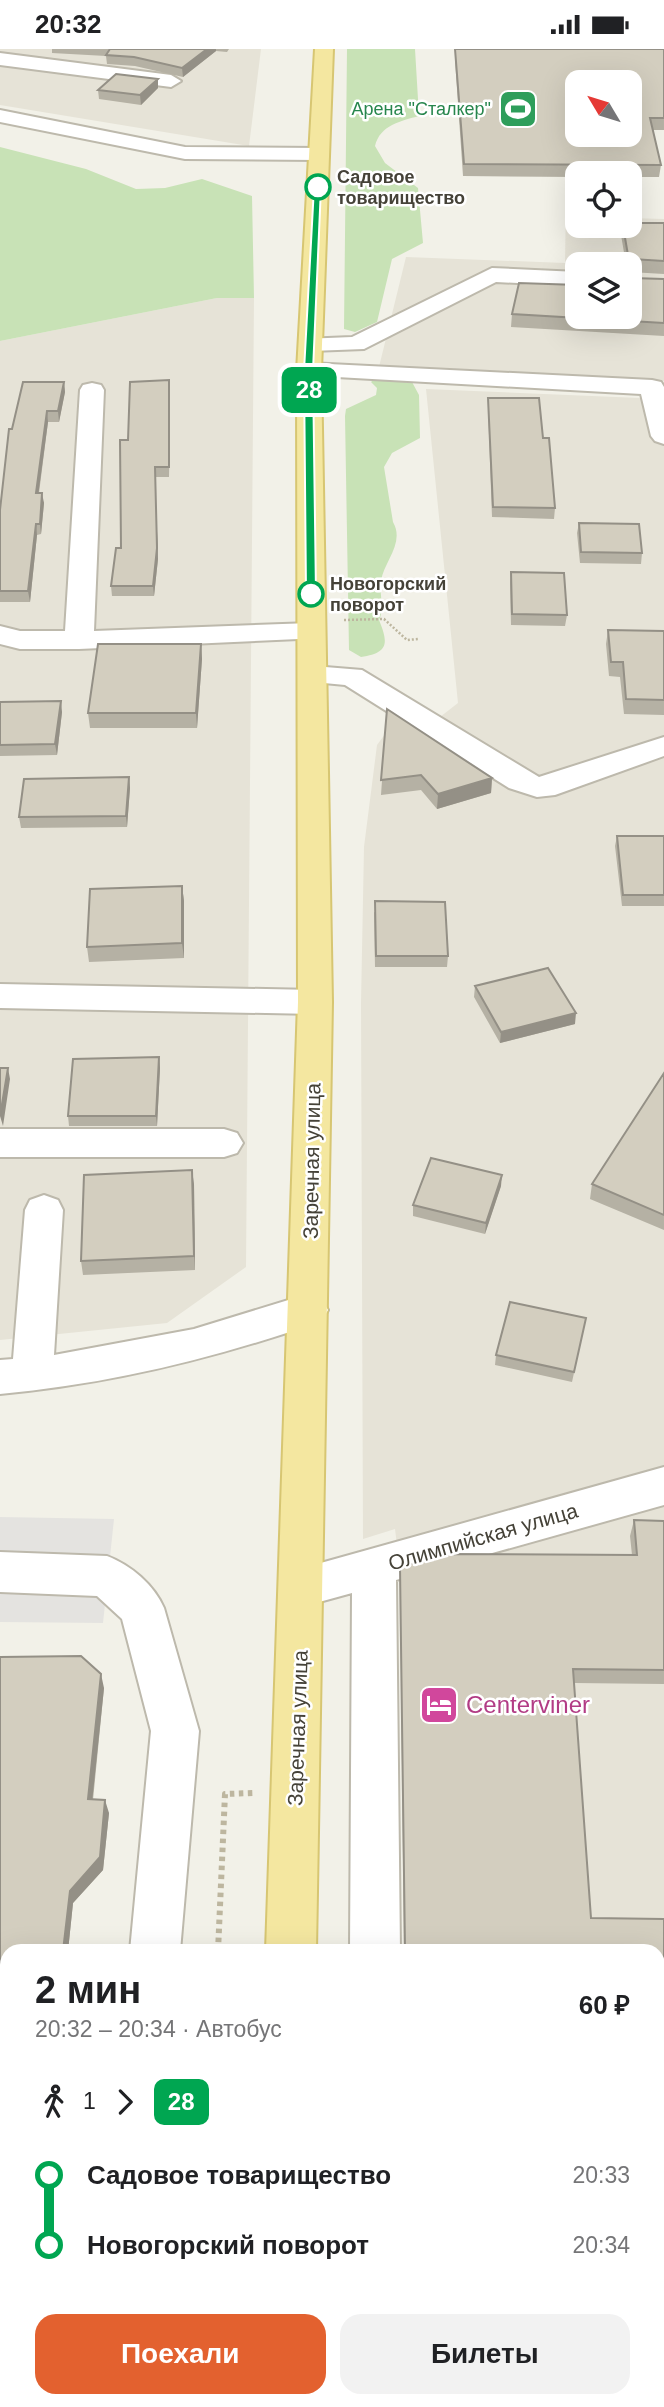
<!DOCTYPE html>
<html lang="ru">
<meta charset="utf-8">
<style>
:root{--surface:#fff;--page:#f2f2f2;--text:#202124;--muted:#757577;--accent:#e3612f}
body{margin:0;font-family:Helvetica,sans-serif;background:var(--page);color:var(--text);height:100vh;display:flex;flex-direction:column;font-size:26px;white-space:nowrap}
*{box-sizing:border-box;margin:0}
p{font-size:23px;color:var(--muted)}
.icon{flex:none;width:38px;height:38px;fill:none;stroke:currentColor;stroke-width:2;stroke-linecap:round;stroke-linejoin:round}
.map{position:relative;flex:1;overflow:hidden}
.sheet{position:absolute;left:0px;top:1895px;width:665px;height:464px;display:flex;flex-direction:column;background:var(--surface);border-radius:21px 21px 0 0;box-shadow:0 7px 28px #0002}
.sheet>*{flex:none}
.badge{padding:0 14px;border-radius:10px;font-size:24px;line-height:46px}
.needle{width:46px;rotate:308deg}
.buttons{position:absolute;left:565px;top:21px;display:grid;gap:14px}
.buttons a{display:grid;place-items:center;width:77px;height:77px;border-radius:14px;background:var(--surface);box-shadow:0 7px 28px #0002;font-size:35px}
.map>.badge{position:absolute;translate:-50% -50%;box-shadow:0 0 0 4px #fff}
.legs{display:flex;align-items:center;gap:10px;height:77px;padding:0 35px;font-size:23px}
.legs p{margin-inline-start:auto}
.head{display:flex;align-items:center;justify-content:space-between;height:119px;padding:0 35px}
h1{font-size:38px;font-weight:700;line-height:52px}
.action{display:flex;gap:14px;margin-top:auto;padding:14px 35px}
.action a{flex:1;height:80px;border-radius:21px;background:var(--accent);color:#fff;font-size:28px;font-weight:700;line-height:80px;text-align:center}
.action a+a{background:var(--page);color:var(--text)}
ul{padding:0 35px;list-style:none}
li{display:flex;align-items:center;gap:24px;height:70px;font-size:26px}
li i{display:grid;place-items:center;width:10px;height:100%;margin:0 9px;background:currentColor}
li i::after{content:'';width:18px;height:18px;margin:-9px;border:5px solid;border-radius:50%;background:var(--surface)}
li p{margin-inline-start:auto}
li:first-child i{background:linear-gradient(#0000 50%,currentColor 0)}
li:last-child i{background:linear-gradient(currentColor 50%,#0000 0)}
.status{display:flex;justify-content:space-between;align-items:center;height:49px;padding:0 35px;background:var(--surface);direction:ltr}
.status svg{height:19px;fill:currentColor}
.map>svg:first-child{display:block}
.residential{fill:#e6e3d7;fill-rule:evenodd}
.green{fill:#c8e2b6}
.parking{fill:#e4e3e0}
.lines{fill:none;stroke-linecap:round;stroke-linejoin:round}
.minor-casing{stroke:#bdb9ac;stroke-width:4}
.major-casing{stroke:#d7c672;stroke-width:4}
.path-far1{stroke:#bdb69f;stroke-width:2.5;stroke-dasharray:2 2;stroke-linecap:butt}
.path{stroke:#bdb69f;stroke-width:6;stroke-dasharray:4.5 4.5;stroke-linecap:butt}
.minor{fill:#fff;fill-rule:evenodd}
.major{fill:#f4e7a0;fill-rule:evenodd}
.wall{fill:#b5b1a4}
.shaded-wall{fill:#949086}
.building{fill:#d3cebf;stroke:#949086;stroke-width:2;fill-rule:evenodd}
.line-1{fill:#00a651;stroke:#fff;stroke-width:2}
.stop-1-dot{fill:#fff;stroke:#00a651;stroke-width:3.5}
.labels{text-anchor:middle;stroke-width:5;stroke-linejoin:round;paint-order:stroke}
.far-leisure-label{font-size:18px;fill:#27864d;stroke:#fff;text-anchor:end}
.far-stop-label{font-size:18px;font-weight:bold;fill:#454238;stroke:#fff;text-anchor:start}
.street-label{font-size:21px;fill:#454238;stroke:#fff}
.near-hotel-label{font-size:24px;fill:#b23c85;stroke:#fff;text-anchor:start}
</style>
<div class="status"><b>20:32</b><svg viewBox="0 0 49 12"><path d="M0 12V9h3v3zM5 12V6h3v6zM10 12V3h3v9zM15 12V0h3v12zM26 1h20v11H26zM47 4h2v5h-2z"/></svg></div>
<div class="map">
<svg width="664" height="2358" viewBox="0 0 664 2358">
<rect width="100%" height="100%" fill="#f2f1e8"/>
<path class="residential" d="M 0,0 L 261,0 L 249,97 L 0,56 Z
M 566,153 L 577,153 L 578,177 L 630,177 L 630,169 L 664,170 L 664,332 L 378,322 L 406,208 L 565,214 ZM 578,215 L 630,215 L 630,268 L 578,268 Z
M 217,249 L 254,249 L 246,1218 L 167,1274 L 0,1291 L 0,292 Z
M 426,340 L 664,350 L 664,2358 L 410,2352 L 658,2352 L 658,1902 L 404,1902 L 399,1512 L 395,1480 L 363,1490 L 361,954 L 364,798 L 377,696 L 388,681 L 422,682 L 458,654 Z"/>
<path class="green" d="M 347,0 L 415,0 L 419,67 C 401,72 380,76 375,97 L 385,114 L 418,139 L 423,194 L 392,210 L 377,273 L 355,283 L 344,280 Z
M 0,98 L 86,120 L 136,140 L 165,139 L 202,130 L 252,147 L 254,249 L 217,249 L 0,292 Z
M 376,328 L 412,333 L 419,346 L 420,389 L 392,404 L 384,418 L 393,473 C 405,494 384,512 381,532 C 379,546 385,558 379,571 C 389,595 388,604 361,608 L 349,601 L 345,367 L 346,360 L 376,346 L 377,339 L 371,333 Z"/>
<path class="parking" d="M 0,1468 L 114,1470 L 103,1574 L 0,1573 Z
M 0,2253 L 7,2255 L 7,2352 L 85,2352 L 84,2358 L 0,2358 Z"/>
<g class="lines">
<defs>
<path id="minor" d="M 0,4 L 171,26 L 181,32 L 171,38 L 0,16 Z
M 0,61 L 185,98 L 319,99 L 329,105 L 319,111 L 185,110 L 0,73 Z
M 492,219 L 578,223 L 578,237 L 496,233 L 364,300 L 311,302 L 303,300 L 299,295 L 303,290 L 352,288 Z
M 309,314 L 652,331 L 661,333 L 664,338 L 664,395 L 655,392 L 651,387 L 641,345 L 301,326 L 297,321 L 301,316 Z
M 92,334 L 101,336 L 104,341 L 94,582 L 311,574 L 321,577 L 325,583 L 321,589 L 79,600 L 20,600 L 0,595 L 0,577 L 20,582 L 65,582 L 80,341 L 83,336 Z
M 313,617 L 362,621 L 539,728 L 664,688 L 664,707 L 555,746 L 537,748 L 509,739 L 345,636 L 303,632 L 298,626 L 303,620 Z
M 0,935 L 315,941 L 327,944 L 332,953 L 327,962 L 315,965 L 0,959 Z
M 0,1080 L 224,1080 L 237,1084 L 243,1094 L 237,1104 L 224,1108 L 0,1108 Z
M 44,1146 L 58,1151 L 63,1161 L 54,1306 L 194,1280 L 308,1245 L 322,1250 L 328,1261 L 322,1272 C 216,1309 111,1335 0,1345 L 0,1311 L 13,1310 L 25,1161 L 30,1151 Z
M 664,1418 L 664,1456 L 396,1531 L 400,1902 L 350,1902 L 352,1544 L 301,1558 L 285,1552 L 279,1538 L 285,1524 Z
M 0,1503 L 107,1507 C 131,1516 154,1536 164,1559 L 199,1682 L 180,1902 L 130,1902 L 151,1682 L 122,1570 L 97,1547 L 0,1543 Z
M 0,2133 L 7,2133 L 7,2189 L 0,2189 Z
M 84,2352 L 142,2352 L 141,2358 L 83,2358 Z
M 347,2352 L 405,2352 L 405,2358 L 347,2358 Z"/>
<path id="major" d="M 315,0 L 333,0 L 321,322 L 332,953 L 316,1902 L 266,1902 L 298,953 L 297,322 Z
M 249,2352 L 307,2352 L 307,2358 L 249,2358 Z"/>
</defs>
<use href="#minor" class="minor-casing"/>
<use href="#major" class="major-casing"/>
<path class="path-far1" d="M 344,571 L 384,570 L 407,591 L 419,590"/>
<path class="path" d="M 218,1902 L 225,1745 L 253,1744
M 196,2352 L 196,2358"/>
<use href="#minor" class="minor"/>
<use href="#major" class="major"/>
</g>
<path class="wall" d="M 52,0 L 229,0 L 227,3 L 216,2 L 183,28 L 135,17 L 107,15 L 106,7 L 52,4 Z
M 455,0 L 664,0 L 664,81 L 652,81 L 661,116 L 659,128 L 630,128 L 630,124 L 578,124 L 578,128 L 463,127 L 455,11 Z
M 158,39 L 141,56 L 99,50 L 98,41 Z
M 664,174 L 664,225 L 630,223 L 630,215 L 626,215 L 621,186 L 622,177 Z
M 632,229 L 664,230 L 664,287 L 511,278 L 512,265 L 631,239 Z
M 169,331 L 169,428 L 155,428 L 158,510 L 154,547 L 112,547 L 111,537 L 121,499 L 128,391 Z
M 64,333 L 65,343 L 59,373 L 48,373 L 39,444 L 44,454 L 41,485 L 37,486 L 30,553 L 0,553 L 0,461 L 12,380 Z
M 488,349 L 543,389 L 555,459 L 554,470 L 492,468 L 488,359 Z
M 579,474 L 642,504 L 641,515 L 580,514 L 577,484 Z
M 511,523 L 567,566 L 565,577 L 511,576 L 510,534 Z
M 608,581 L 664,582 L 664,666 L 624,665 L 620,628 L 609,627 L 606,595 Z
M 201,595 L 202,610 L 197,679 L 90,679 L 88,664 Z
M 0,653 L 62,663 L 57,706 L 0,707 Z
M 387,660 L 492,729 L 491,744 L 437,760 L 421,741 L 381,746 Z
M 129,728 L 130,739 L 127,778 L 21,779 L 19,768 Z
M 617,787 L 664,787 L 664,857 L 622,857 L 615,797 Z
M 182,837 L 184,852 L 184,909 L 89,913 L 87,898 Z
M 374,863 L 448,907 L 447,918 L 375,918 Z
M 475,937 L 575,975 L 500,994 L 474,948 Z
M 159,1008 L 160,1019 L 157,1077 L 69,1077 L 68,1067 Z
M 664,1024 L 664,1181 L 590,1150 L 592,1135 Z
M 194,1135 L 195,1221 L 83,1226 L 81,1212 Z
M 501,1137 L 485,1185 L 413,1167 L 413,1156 Z
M 586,1269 L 572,1333 L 495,1316 L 496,1306 Z
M 634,1471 L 664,1472 L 664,1635 L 574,1634 L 591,1869 L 664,1870 L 664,2358 L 410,2358 L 410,2352 L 658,2352 L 658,1902 L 404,1902 L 400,1533 L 400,1518 L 448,1505 L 632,1506 L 630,1487 Z
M 0,1608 L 104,1639 L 93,1751 L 109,1764 L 103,1821 L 73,1854 L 68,1902 L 7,1902 L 7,2099 L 0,2099 Z"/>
<path class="shaded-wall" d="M 207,0 L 216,0 L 216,2 L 183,28 L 182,19 Z
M 158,30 L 158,39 L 141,56 L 140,46 Z
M 169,331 L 170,342 L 169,428 Z
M 64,333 L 65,343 L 59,373 L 58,362 Z
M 47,362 L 48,373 L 37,455 L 36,444 Z
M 155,428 L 158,510 L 154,547 L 153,537 Z
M 42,444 L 44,454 L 41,485 L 40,475 Z
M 36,475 L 37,486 L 30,553 L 28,542 Z
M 201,595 L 202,610 L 197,679 L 196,664 Z
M 61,652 L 62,663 L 57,706 L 55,695 Z
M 129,728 L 130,739 L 127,778 L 126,767 Z
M 492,729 L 491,744 L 437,760 L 438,745 Z
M 182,837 L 184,852 L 184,909 L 182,894 Z
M 576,964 L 575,975 L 500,994 L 501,983 Z
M 159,1008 L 160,1019 L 157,1077 L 156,1067 Z
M 8,1019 L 10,1030 L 3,1077 L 0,1067 Z
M 192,1121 L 194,1135 L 195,1221 L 194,1207 Z
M 502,1126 L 501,1137 L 485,1185 L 486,1174 Z
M 101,1625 L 104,1639 L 91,1763 L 88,1750 Z
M 105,1751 L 109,1764 L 103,1821 L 73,1854 L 68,1902 L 63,1902 L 70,1842 Z"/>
<path class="building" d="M 110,0 L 207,0 L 182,19 L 134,8 L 106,6 Z
M 455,0 L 664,0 L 664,69 L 650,69 L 661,116 L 464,115 ZM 578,33 L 630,33 L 630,86 L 578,86 Z
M 116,25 L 158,30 L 140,46 L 98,41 Z
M 630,174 L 664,174 L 664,212 L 632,210 L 629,212 L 623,177 L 630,177 Z
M 632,229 L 664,230 L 664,274 L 512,265 L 519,234 L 578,236 L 578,268 L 630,268 L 630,239 L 633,239 Z
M 169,331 L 169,418 L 155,418 L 157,499 L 153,537 L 111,537 L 116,499 L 121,499 L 120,391 L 128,391 L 130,333 Z
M 23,333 L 64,333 L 58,362 L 47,362 L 36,444 L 42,444 L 40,475 L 36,475 L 28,542 L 0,542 L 0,461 L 9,380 L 12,380 Z
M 488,349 L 539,349 L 543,389 L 549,389 L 555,459 L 493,458 Z
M 579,474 L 639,475 L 642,504 L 581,503 Z
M 511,523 L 564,524 L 567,566 L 512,565 Z
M 608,581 L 664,582 L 664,651 L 626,650 L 623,613 L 611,613 Z
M 98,595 L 201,595 L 196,664 L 88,664 Z
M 61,652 L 55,695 L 0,696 L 0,653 Z
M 387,660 L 492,729 L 438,745 L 421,726 L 381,731 Z
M 129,728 L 126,767 L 19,768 L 24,730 Z
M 617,787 L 664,787 L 664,846 L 623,846 Z
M 182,837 L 182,894 L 87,898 L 90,840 Z
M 375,852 L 445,853 L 448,907 L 376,907 Z
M 548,919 L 576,964 L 501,983 L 475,937 Z
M 159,1008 L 156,1067 L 68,1067 L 73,1010 Z
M 0,1019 L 8,1019 L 0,1067 Z
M 664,1024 L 664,1166 L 592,1135 Z
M 431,1109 L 502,1126 L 486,1174 L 413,1156 Z
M 192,1121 L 194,1207 L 81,1212 L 84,1126 Z
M 510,1253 L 586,1269 L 574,1323 L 496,1306 Z
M 634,1471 L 664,1472 L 664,1621 L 573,1620 L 591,1869 L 664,1870 L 664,2358 L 411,2358 L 411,2352 L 658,2352 L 658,1902 L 405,1902 L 400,1518 L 448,1505 L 637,1506 Z
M 81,1607 L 101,1625 L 88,1750 L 105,1751 L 100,1808 L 70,1842 L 63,1902 L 7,1902 L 7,2090 L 0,2090 L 0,1608 Z"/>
<path class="line-1" d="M 318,135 L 321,138 L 313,322 L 316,545 L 311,548 L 306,545 L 304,322 L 314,138 Z"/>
<defs>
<symbol id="stadium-square" viewBox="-11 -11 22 22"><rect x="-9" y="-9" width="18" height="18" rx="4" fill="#2e9e5b" stroke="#fff"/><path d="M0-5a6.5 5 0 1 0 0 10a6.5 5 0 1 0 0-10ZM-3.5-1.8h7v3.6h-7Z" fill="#fff"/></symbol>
<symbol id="hotel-square" viewBox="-11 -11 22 22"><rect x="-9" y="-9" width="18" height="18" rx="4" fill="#d1479c" stroke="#fff"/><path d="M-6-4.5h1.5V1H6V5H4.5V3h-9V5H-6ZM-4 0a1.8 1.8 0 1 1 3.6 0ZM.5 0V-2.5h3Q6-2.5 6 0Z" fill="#fff"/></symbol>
</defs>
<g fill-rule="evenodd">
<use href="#stadium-square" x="496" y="38" width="44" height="44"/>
<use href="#hotel-square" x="417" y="1634" width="44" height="44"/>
</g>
<g class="stop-1-dot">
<circle cx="318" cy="138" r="12"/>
<circle cx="311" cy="545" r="12"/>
</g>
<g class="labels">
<g class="far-leisure-label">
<text x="491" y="66">Арена "Сталкер"</text>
</g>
<g class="far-stop-label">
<text x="337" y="134">Садовое<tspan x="337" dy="21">товарищество</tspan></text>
<text x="330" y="541">Новогорский<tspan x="330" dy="21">поворот</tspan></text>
</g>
<g class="street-label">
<text transform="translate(312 1112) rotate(-89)" y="7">Заречная улица</text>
<text transform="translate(483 1488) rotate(-16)" y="7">Олимпийская улица</text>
<text transform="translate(298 1679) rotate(-88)" y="7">Заречная улица</text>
</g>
<g class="near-hotel-label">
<text x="466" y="1664">Centerviner</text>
</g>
</g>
</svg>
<div class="buttons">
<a><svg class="needle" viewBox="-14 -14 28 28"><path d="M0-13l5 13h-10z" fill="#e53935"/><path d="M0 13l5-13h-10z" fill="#757577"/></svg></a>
<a><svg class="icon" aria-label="locate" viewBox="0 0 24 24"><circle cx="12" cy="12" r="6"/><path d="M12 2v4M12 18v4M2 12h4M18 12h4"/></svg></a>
<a><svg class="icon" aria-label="layers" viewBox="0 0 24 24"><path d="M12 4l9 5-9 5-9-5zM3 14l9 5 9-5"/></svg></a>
</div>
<b class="badge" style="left:309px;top:341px;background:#00a651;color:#fff">28</b>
<section class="sheet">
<div class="head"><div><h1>2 мин</h1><p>20:32 – 20:34 · Автобус</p></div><b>60 ₽</b></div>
<div class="legs"><svg class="icon" aria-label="walk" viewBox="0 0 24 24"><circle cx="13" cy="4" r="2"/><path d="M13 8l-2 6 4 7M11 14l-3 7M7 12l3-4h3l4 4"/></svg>1<svg class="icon" aria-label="forward" viewBox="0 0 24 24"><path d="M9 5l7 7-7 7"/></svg><b class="badge" style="background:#00a651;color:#fff">28</b></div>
<ul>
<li><i style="color:#00a651"></i><b>Садовое товарищество</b><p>20:33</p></li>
<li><i style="color:#00a651"></i><b>Новогорский поворот</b><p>20:34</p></li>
</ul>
<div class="action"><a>Поехали</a><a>Билеты</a></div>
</section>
</div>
